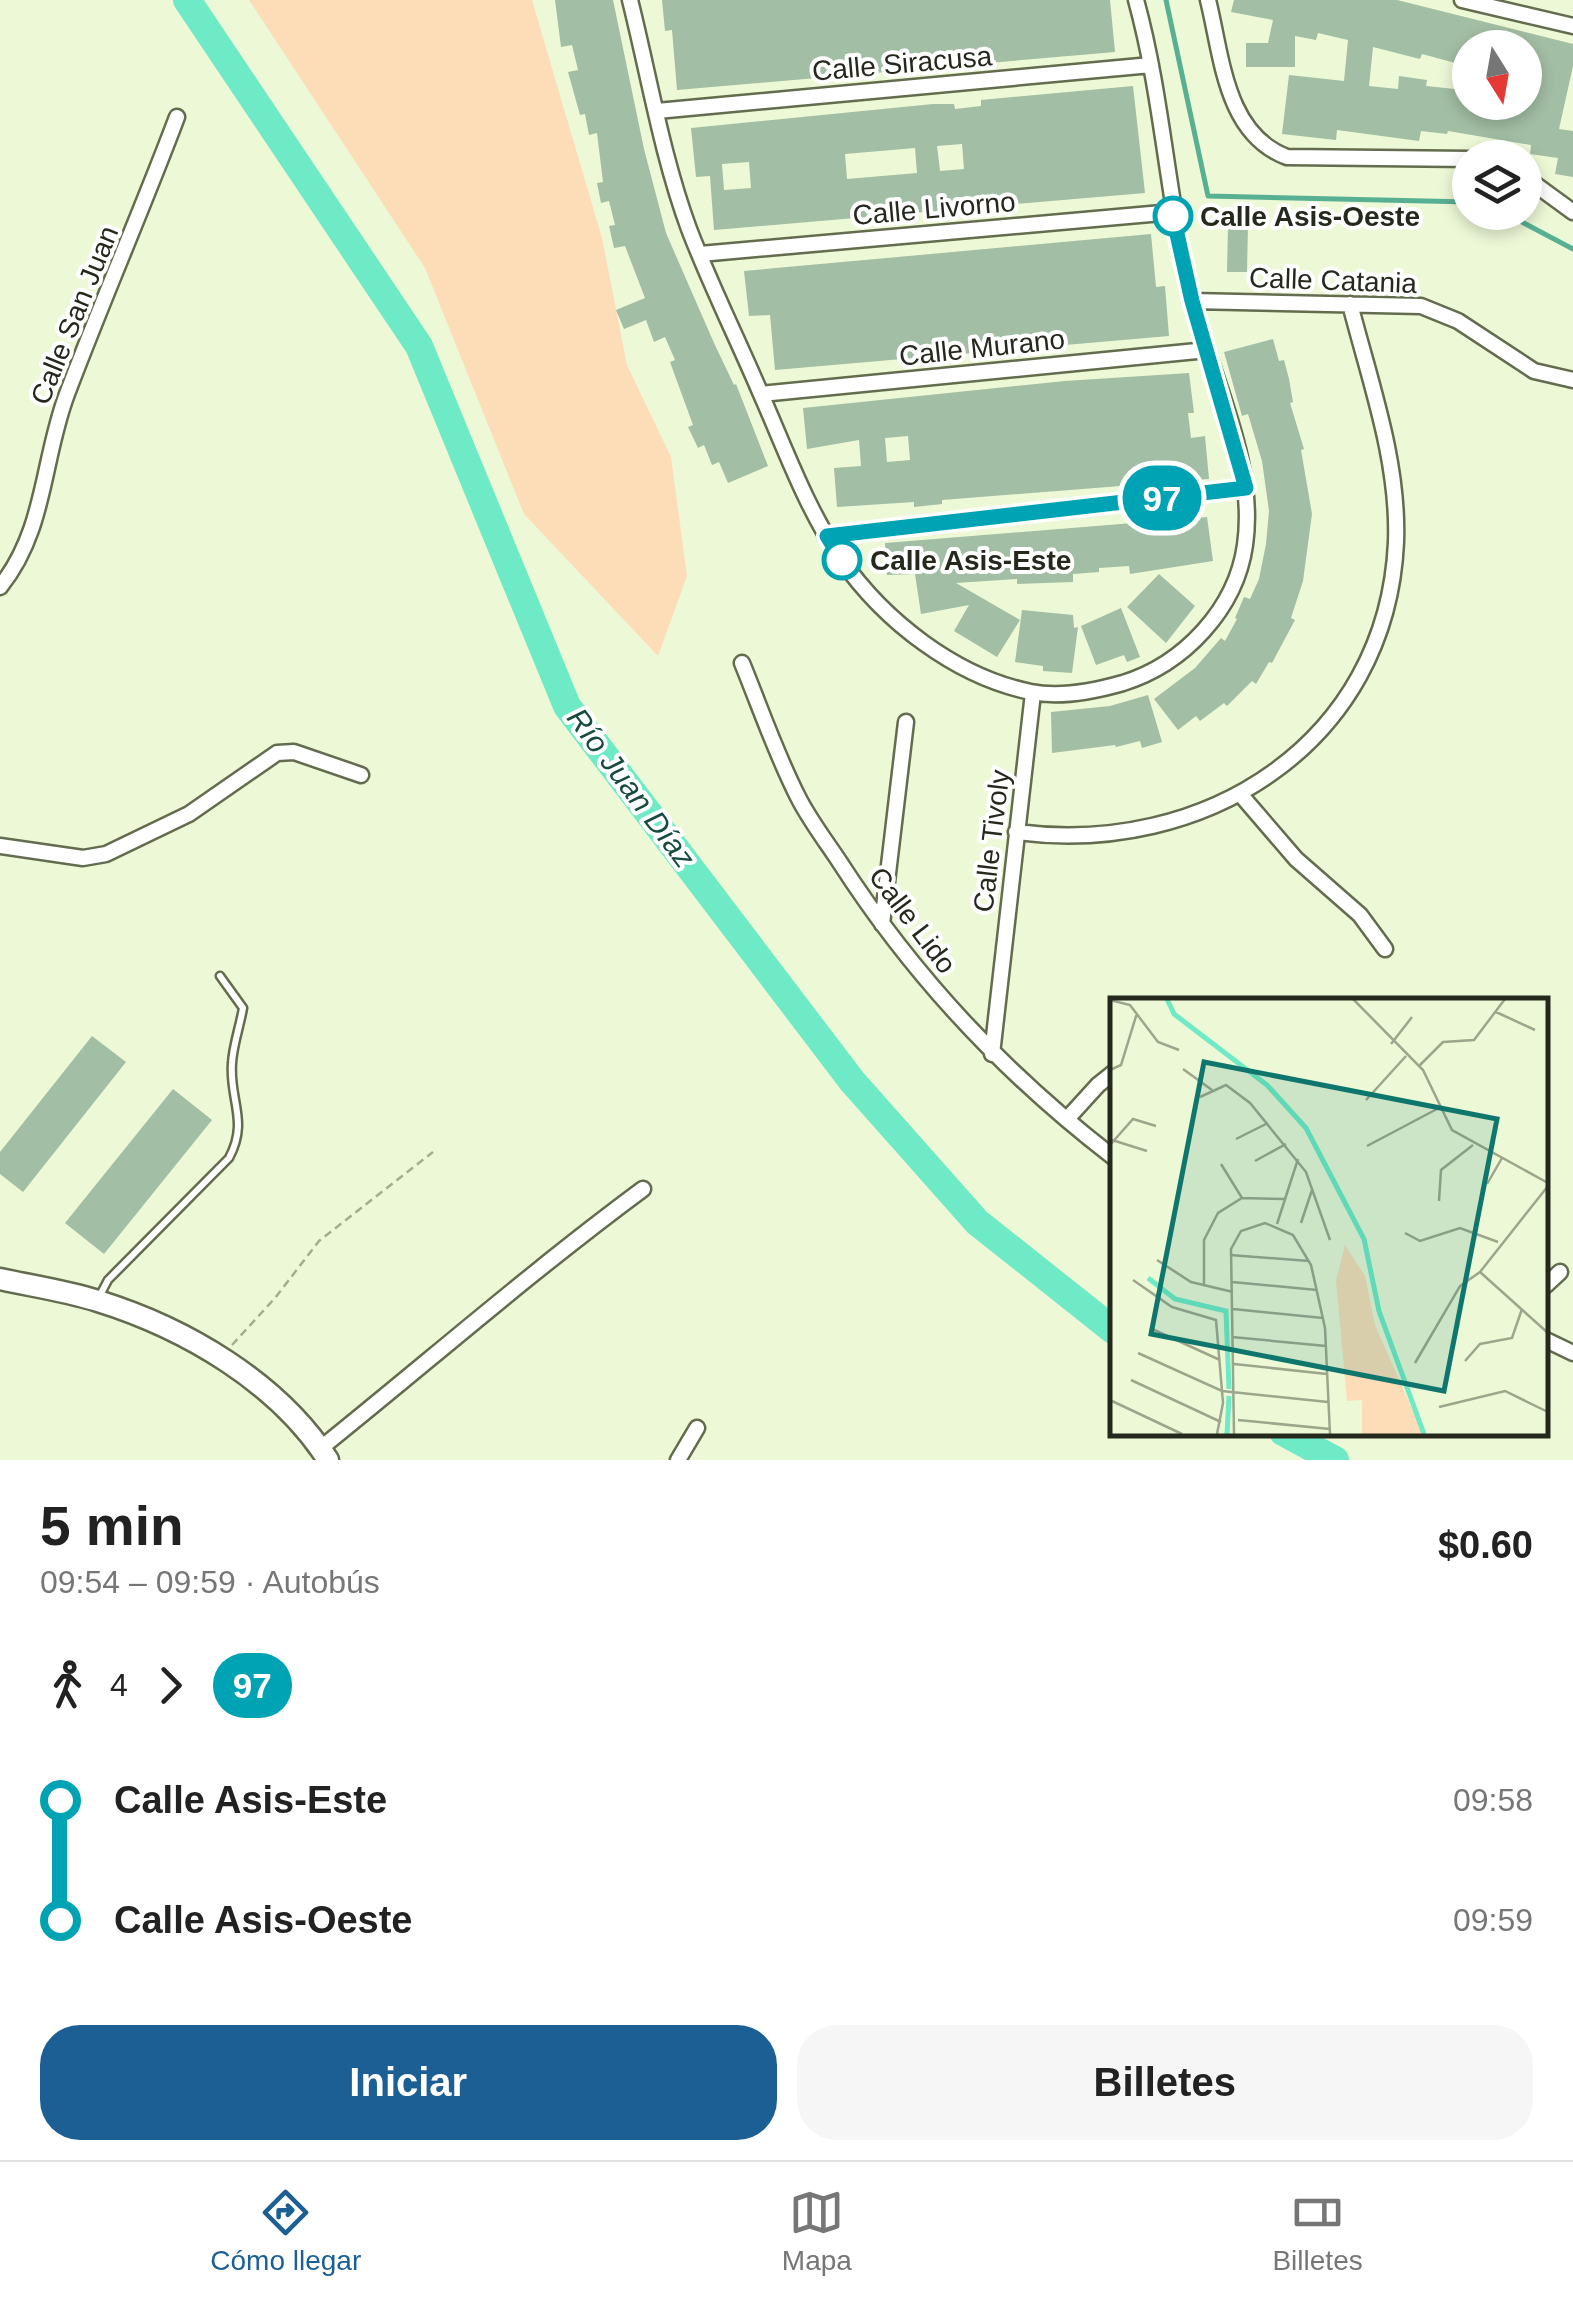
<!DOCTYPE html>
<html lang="es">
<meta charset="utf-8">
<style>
:root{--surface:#fff;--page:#f6f6f6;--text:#222;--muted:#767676;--line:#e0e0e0;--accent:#1c5f94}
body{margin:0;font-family:Arial,sans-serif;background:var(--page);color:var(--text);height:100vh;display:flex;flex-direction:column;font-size:38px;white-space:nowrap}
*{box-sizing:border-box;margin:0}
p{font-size:32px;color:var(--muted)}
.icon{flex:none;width:55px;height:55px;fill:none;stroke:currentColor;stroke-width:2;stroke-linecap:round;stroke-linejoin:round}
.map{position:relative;height:1460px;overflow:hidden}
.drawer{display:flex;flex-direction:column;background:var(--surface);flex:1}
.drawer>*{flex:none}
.badge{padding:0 20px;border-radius:32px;font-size:35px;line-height:65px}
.needle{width:65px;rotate:169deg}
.controls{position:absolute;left:1452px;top:30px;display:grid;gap:20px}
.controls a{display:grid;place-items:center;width:90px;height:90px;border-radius:50%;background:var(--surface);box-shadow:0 5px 15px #0003;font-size:50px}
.map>.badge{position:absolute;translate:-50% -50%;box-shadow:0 0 0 5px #fff}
.legs{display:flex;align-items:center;gap:15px;height:110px;padding:0 40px;font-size:32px}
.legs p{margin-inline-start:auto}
.summary{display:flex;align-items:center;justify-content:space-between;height:170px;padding:0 40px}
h1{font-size:55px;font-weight:700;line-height:75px}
.action{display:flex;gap:20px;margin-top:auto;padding:20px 40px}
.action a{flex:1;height:115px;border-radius:40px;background:var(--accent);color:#fff;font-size:40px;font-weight:700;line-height:115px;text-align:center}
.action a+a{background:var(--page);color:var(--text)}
ul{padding:0 40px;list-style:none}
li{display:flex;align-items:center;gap:35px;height:120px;font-size:38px}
li i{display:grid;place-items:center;width:15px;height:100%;margin:0 12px;background:currentColor}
li i::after{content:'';width:25px;height:25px;margin:-12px;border:8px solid;border-radius:50%;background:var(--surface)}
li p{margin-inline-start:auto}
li:first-child i{background:linear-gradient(#0000 50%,currentColor 0)}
li:last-child i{background:linear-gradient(currentColor 50%,#0000 0)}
.menu{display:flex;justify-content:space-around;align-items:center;height:140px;border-top:2px solid var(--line);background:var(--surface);font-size:28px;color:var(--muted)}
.menu a{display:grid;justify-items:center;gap:5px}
.menu .selected{color:var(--accent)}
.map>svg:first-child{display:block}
.green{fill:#fdddb8}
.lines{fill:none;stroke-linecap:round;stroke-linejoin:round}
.stream{stroke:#58b093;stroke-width:5}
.river{stroke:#6eeac6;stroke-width:28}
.building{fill:#a2bea4;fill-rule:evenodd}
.service-casing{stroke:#636c4e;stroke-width:11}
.minor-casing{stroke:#636c4e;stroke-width:19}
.secondary-casing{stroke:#636c4e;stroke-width:25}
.path{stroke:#a4ac92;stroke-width:2.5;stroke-dasharray:8 5;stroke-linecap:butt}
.service{stroke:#fff;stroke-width:6}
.minor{stroke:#fff;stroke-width:14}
.secondary{stroke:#fff;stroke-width:20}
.line-1-casing{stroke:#fff;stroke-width:22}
.line-1{stroke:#00a3b4;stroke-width:15}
.stop-1-dot{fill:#fff;stroke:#00a3b4;stroke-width:5}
.labels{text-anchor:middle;stroke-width:8;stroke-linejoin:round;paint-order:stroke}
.street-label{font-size:28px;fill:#25291d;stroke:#fff}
.stop-label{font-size:28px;font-weight:bold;fill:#25291d;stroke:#fff;text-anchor:start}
.water-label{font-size:30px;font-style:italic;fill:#164b3d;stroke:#fff}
.inset-river{fill:none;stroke:#6eeac6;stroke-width:5}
.inset-road{fill:none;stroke:#9da58c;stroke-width:2.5}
.view{fill:#0f766e;fill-opacity:0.15;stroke:#0f766e;stroke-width:5}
.inset-edge{fill:none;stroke:#25291d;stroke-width:5}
</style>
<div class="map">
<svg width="1573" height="1460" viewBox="0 0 1573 1460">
<rect width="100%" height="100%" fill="#edf8d6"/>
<path class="green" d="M 249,0 L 532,0 L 602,238 L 627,365 L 671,457 L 687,576 L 658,656 L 524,514 L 425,268 Z"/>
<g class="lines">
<path class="stream" d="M 1166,0 L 1208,196 L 1470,202
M 1503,212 L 1573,249"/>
<path class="river" d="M 187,0 L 419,346 L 567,706 L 852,1081 L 977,1222 L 1113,1330
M 1283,1432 L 1335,1460"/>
</g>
<path class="building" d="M 555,0 L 613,0 L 644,149 L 666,233 L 714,343 L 734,385 L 736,384 L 768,466 L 728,483 L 719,462 L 712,465 L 704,445 L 698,448 L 688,427 L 693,425 L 670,362 L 675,360 L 665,337 L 654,342 L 646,320 L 624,329 L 616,310 L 645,298 L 625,246 L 614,248 L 609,226 L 615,225 L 609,201 L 601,203 L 597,183 L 603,182 L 597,133 L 589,135 L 585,114 L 580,115 L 568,72 L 578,70 L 572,45 L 561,47 Z
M 662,0 L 1110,0 L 1115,52 L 677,90 L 672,30 L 665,31 Z
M 1234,0 L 1397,0 L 1573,44 L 1573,66 L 1559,129 L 1573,131 L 1573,177 L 1555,174 L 1558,158 L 1530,154 L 1531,145 L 1448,131 L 1447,134 L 1421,131 L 1419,141 L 1337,130 L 1336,140 L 1282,134 L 1289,75 L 1344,81 L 1348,40 L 1318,33 L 1316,40 L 1295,36 L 1295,67 L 1246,67 L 1246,43 L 1268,43 L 1273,20 L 1231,12 ZM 1373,47 L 1420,59 L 1422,54 L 1470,67 L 1470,48 L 1525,48 L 1525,102 L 1470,102 L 1470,85 L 1456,83 L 1455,89 L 1426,86 L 1427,80 L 1399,76 L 1398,89 L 1369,86 Z
M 1133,86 L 1145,193 L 714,230 L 710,176 L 696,177 L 691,128 L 933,104 L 954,104 L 955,109 L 981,106 L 981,100 ZM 962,144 L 964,169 L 940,171 L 937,146 ZM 915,148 L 917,173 L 847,179 L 845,154 ZM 749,162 L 751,188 L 724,190 L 722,164 Z
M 1228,226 L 1248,226 L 1247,272 L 1227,272 Z
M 1151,234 L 1156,287 L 1165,286 L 1169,336 L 775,370 L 770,315 L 749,316 L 744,271 Z
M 1273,339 L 1279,361 L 1284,360 L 1289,379 L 1293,402 L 1290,403 L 1304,449 L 1301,450 L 1312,514 L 1303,581 L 1291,618 L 1295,620 L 1272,663 L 1269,662 L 1256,684 L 1252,681 L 1227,706 L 1224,703 L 1200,721 L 1196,716 L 1178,730 L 1154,699 L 1195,668 L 1221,638 L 1225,641 L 1237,619 L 1235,618 L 1244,597 L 1250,599 L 1259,579 L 1266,544 L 1269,511 L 1262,461 L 1248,414 L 1242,416 L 1224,352 Z
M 1189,373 L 1194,413 L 1188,413 L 1191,438 L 1205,436 L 1209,479 L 942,500 L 942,504 L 914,507 L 914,502 L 837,507 L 834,468 L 861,466 L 859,440 L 807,449 L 803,408 L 1065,381 ZM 908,436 L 910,460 L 887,462 L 885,438 Z
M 1207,517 L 1213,561 L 1130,574 L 1129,566 L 1099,568 L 1099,572 L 1073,574 L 1073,582 L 1017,584 L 1017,579 L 956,583 L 1020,620 L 997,657 L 954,631 L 969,605 L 921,614 L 915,574 L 887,575 L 885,543 Z
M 1159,574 L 1195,606 L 1166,643 L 1127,607 Z
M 1121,608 L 1140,657 L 1127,662 L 1124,655 L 1096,665 L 1081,626 Z
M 1022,610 L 1073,615 L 1074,628 L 1078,627 L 1072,673 L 1043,671 L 1043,666 L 1015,662 Z
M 1148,695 L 1162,742 L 1142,748 L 1140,741 L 1116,747 L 1115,745 L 1052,753 L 1051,712 L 1110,706 Z
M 92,1036 L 126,1062 L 23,1192 L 0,1174 L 0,1152 Z
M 173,1089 L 212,1120 L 104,1254 L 65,1223 Z"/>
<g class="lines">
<defs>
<path id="service" d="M 98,1299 L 108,1280 L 229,1158 C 249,1121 229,1100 232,1063 C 233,1045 240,1026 243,1008 L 220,976"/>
<path id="minor" d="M 630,0 C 649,76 662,156 689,229 C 710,284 737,338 760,392 C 785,448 806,508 841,559 C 884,621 956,677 1031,692 C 1060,698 1095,691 1123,683 C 1184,664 1236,609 1245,545 C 1257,461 1211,378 1192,299 C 1167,200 1163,98 1136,0
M 1208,0 C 1222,56 1225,134 1287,157 L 1470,159
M 1462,0 L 1573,26
M 657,111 L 1151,65
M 1525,177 L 1573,212
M 700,254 L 1173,212
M 1192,301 L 1421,306 L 1458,321 L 1534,371 L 1573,380
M 761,394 L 1207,350
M 827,537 L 1245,488
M 0,587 C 46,530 42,460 67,394 C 102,301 142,210 177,117
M 742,663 C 760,707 776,754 798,797 C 809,819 825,840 839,861 C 913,976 1005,1074 1113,1157
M 1241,795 L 1296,859 L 1360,915 L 1385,949
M 1016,832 C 1204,857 1387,744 1396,542 C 1399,461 1370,382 1350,304
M 0,846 L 83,858 L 106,854 L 189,814 L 277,753 L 294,752 L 361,775
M 882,924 L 906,722
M 992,1054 L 1033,693
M 1067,1119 L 1098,1085 L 1113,1073
M 1546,1285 L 1560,1272
M 1546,1340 L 1573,1353
M 321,1448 C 428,1362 532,1271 643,1189
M 678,1460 L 697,1428"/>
<path id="secondary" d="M 0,1279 C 32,1286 66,1291 98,1301 C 185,1328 278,1382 328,1460"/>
</defs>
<use href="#service" class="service-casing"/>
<use href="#minor" class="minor-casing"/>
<use href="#secondary" class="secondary-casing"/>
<path class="path" d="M 232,1345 L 275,1298 L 319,1241 L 433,1152"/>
<use href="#service" class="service"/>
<use href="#minor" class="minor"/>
<use href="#secondary" class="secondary"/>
</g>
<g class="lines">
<defs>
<path id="line-1" d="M 842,560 L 827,536 L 1246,488 L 1192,301 L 1173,216"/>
</defs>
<use href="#line-1" class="line-1-casing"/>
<use href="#line-1" class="line-1"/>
</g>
<g class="stop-1-dot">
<circle cx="1173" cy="216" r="18"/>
<circle cx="842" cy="560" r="18"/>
</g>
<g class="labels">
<g class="street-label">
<text transform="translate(902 63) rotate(-5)" y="10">Calle Siracusa</text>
<text transform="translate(934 208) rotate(-5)" y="10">Calle Livorno</text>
<text transform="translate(1333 280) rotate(2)" y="10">Calle Catania</text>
<text transform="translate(74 315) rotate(-68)" y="10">Calle San Juan</text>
<text transform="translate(982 347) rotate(-6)" y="10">Calle Murano</text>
<text transform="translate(991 841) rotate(-83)" y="10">Calle Tivoly</text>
<text transform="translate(913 920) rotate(53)" y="10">Calle Lido</text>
</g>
<g class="stop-label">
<text x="1200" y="226">Calle Asis-Oeste</text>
<text x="870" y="570">Calle Asis-Este</text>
</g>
<g class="water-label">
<text transform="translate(631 788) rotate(53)" y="10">Río Juan Díaz</text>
</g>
</g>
<g transform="translate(1110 998)">
<rect width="438" height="438" fill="#edf8d6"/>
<path d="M 235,247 L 255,278 L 265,327 L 313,436 L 252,436 L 252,402 L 237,403 L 226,283 Z" fill="#fdddb8"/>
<path class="inset-river" d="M 57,1 L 64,16 L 157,87 L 196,130 L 254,241 L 269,313 L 314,436M 38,280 L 65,301 L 116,313 L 119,391M 117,436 L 119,398"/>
<path class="inset-road" d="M 243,1 L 313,72 L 342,132 L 438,185M 0,2 L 20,7 L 48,44 L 69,52M 386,14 L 425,32M 281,46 L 302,19M 309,68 L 333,44 L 364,42 L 395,1M 73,71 L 102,92M 0,72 L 11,67 L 27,15M 90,99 L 116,87 L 140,105 L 196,174 L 220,242M 256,102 L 296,58M 126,141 L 158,125M 2,142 L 37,153M 0,147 L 23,121 L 46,128M 257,148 L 327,111M 145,163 L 176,146M 111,166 L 132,200M 377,186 L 392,160M 329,203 L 331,172 L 363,147M 191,225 L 202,192M 167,226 L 188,161M 295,235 L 310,243 L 350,230 L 388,244M 120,257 L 199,263M 47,262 L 81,284 L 123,294M 370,274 L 438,335M 23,282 L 62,309 L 106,322 L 113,405 L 107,436M 122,284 L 207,292M 94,287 L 94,242 L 108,215 L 132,200 L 175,201M 123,311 L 213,320M 40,330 L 110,362M 122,339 L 216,348M 28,355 L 112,393 L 218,404M 355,363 L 370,346 L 402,340 L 412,311M 305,365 L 350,288 L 370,274 L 438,188M 124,366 L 217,376M 21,382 L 111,424M 2,403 L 72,436M 329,409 L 395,393 L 438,414M 128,422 L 220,431M 124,436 L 121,251 L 131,233 L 155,225 L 183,237 L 201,267 L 215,330 L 220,436"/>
<path class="view" d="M 94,64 L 387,121 L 334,393 L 41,336 Z"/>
<rect width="438" height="438" class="inset-edge"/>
</g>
</svg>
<div class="controls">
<a><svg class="needle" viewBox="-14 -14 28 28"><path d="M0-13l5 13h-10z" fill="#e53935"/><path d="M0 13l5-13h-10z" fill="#767676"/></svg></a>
<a><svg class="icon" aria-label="layers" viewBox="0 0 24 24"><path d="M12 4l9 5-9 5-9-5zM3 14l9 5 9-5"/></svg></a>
</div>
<b class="badge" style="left:1162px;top:498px;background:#00a3b4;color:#fff">97</b>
</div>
<section class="drawer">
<div class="summary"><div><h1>5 min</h1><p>09:54 – 09:59 · Autobús</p></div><b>$0.60</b></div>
<div class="legs"><svg class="icon" aria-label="walk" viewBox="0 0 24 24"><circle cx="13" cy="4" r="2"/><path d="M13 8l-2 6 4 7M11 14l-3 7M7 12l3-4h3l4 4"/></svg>4<svg class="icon" aria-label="forward" viewBox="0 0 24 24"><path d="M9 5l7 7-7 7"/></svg><b class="badge" style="background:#00a3b4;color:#fff">97</b></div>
<ul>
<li><i style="color:#00a3b4"></i><b>Calle Asis-Este</b><p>09:58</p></li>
<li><i style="color:#00a3b4"></i><b>Calle Asis-Oeste</b><p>09:59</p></li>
</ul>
<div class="action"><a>Iniciar</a><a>Billetes</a></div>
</section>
<nav class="menu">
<a class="selected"><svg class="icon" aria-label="directions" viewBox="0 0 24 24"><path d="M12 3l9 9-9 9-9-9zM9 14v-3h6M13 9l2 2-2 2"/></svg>Cómo llegar</a>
<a><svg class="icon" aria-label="map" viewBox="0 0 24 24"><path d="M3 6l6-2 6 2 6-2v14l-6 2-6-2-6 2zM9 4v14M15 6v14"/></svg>Mapa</a>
<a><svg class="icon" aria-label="tickets" viewBox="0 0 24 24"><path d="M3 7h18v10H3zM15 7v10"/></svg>Billetes</a>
</nav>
